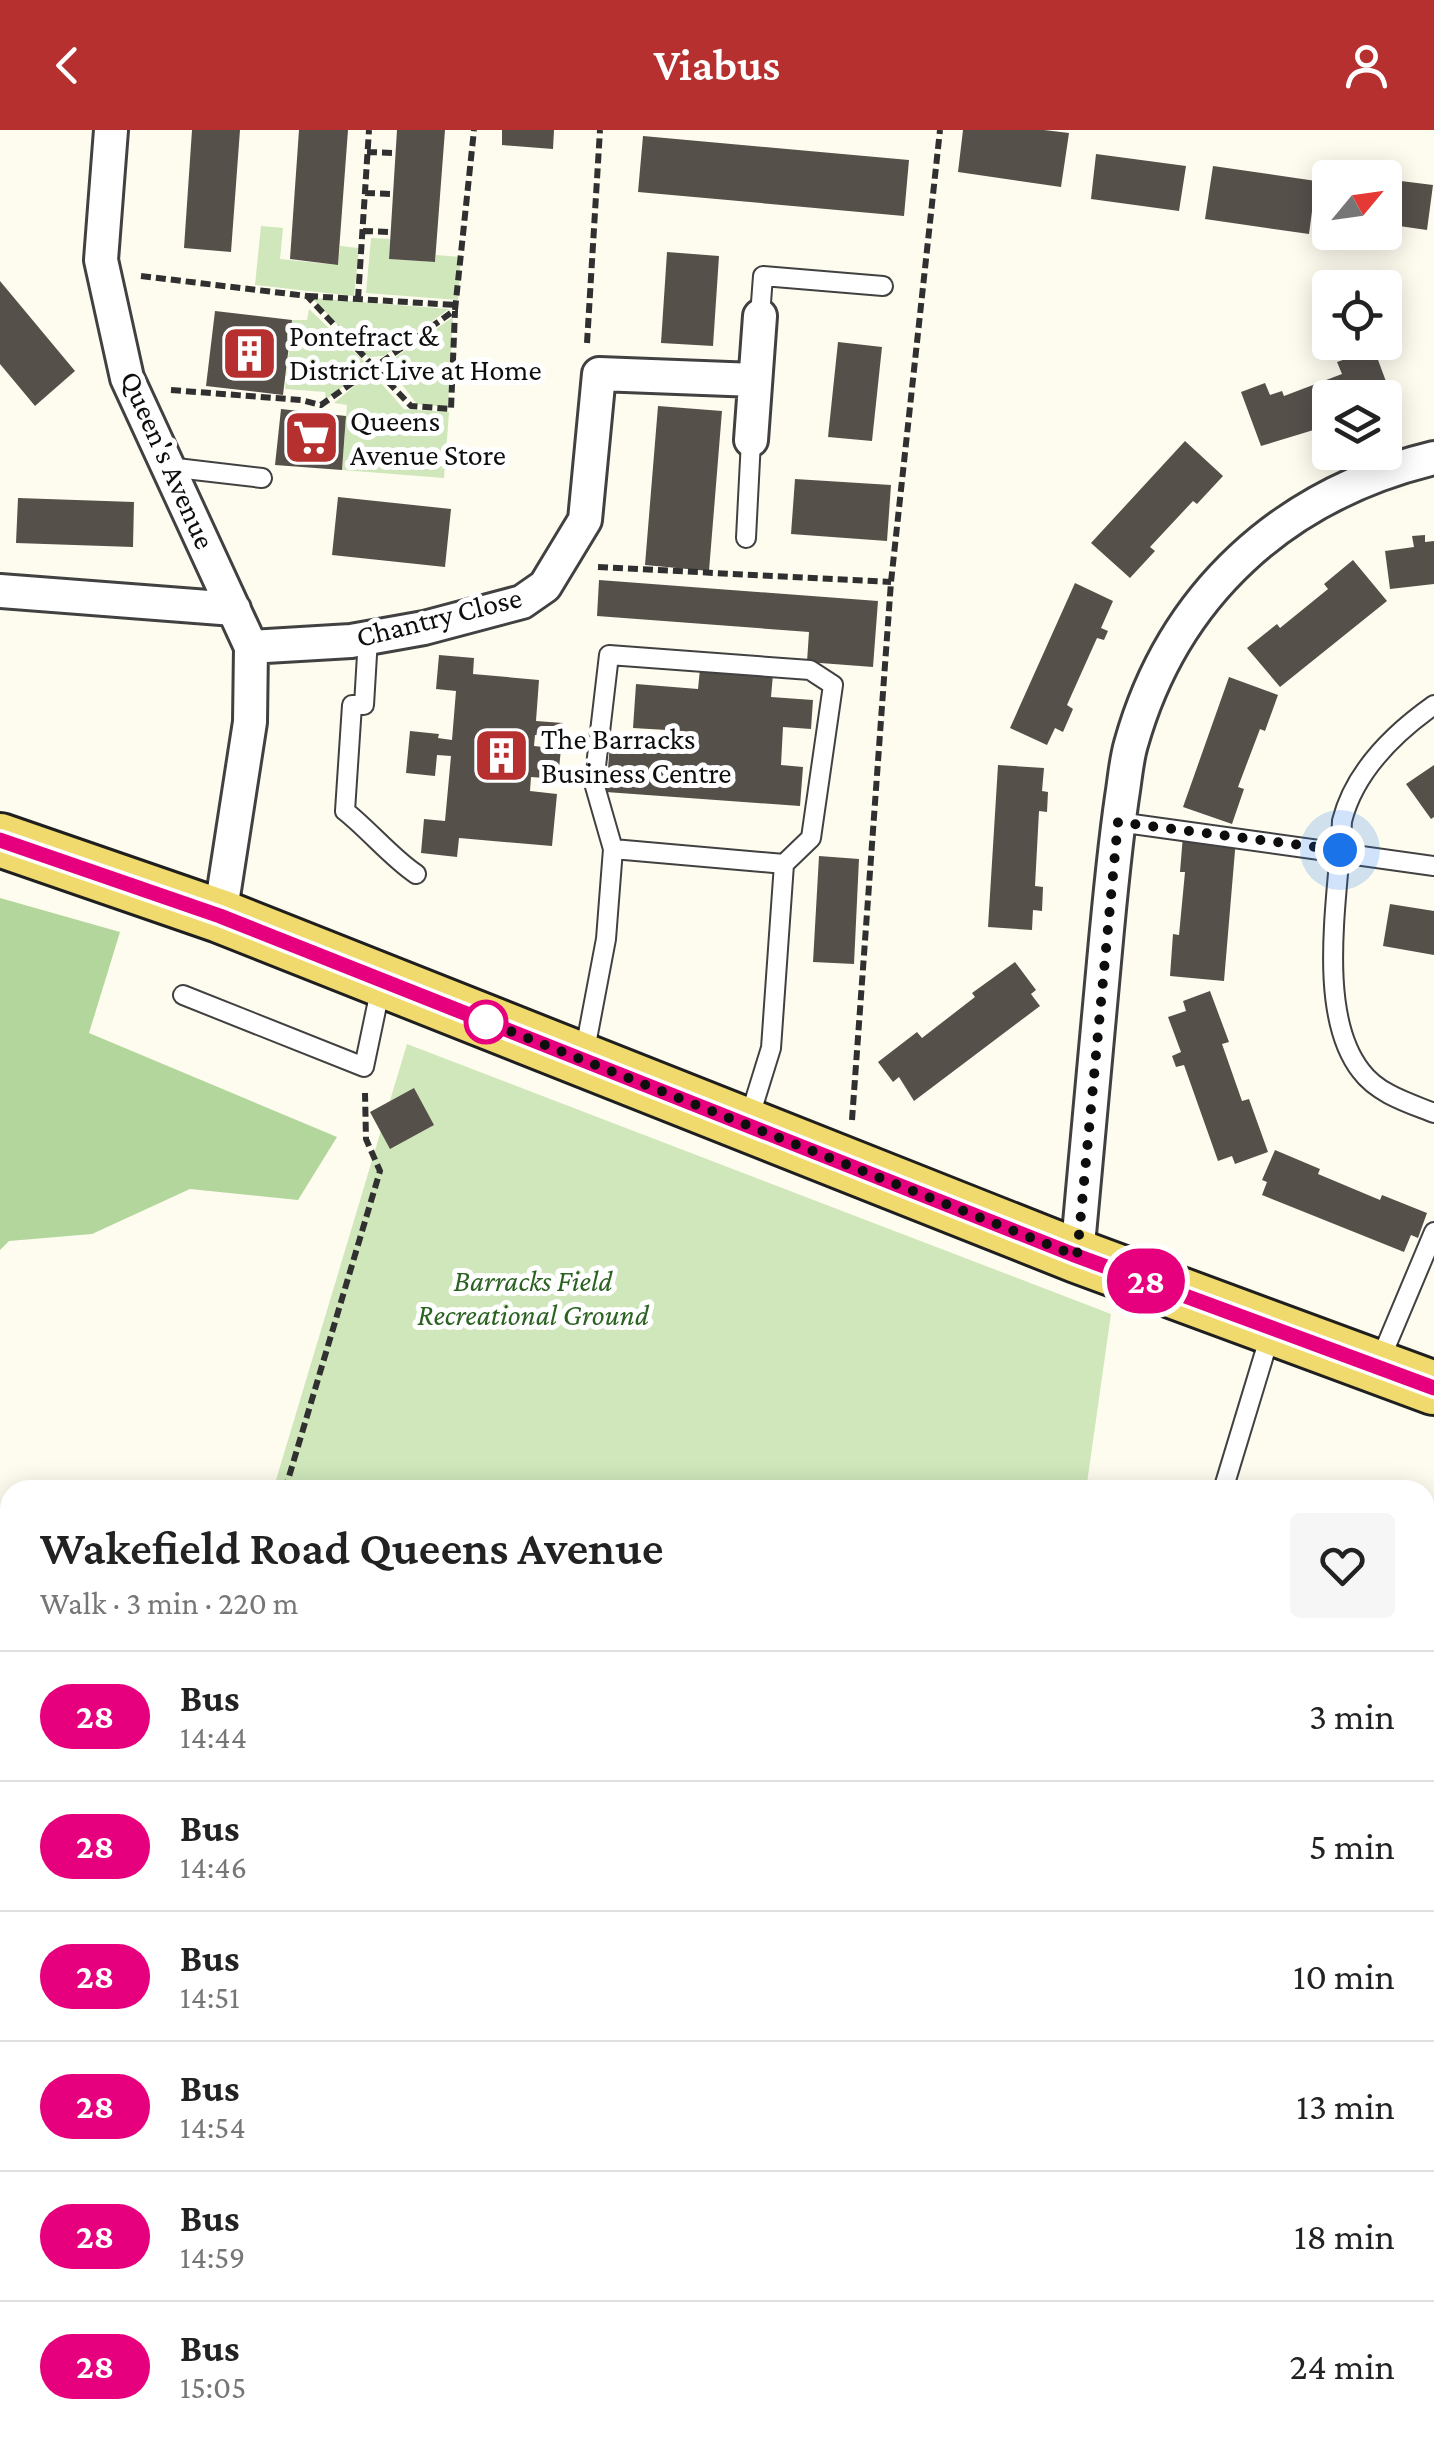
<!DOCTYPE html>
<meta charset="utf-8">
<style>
:root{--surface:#fff;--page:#f6f6f6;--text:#222;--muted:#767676;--line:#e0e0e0;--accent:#b5302e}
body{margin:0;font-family:"Crimson Pro",serif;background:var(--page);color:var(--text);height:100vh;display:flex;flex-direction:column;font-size:38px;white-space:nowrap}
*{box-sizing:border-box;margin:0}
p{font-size:32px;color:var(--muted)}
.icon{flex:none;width:55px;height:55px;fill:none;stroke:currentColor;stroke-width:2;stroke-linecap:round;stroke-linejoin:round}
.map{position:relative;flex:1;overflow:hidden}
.drawer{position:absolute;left:0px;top:1350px;width:1435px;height:972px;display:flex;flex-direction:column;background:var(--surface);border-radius:30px 30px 0 0;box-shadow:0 5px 25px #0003}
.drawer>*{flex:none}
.badge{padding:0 20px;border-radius:32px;font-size:35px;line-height:65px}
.needle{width:65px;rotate:61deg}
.fabs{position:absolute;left:1312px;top:30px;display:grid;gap:20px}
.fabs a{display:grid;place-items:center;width:90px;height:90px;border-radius:10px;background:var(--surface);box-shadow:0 5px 25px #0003;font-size:50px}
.you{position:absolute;width:50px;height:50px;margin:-25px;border:8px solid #fff;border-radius:50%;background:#1a73e8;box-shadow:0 0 0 15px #1a73e833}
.map>.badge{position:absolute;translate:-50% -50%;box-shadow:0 0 0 5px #fff}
.round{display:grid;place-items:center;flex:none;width:105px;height:105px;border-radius:10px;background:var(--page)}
.overview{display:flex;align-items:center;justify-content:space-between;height:170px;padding:0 40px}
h1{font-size:48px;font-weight:600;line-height:75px}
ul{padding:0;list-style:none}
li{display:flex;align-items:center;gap:30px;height:130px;padding:0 40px;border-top:2px solid var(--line)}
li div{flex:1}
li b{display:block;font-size:38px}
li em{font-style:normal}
li .badge{min-width:110px;font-weight:700;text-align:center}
header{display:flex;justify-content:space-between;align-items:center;height:130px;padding:0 40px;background:var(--accent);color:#fff;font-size:45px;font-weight:600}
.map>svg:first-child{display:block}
.green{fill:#cfe7bb}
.forest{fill:#b2d69b}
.building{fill:#56504b}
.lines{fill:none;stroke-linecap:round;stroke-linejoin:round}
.service-casing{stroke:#414141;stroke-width:22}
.minor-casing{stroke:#414141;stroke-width:38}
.primary-casing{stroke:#1f1f1f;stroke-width:58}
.path{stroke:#303030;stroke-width:6;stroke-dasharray:10 5;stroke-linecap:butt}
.service{stroke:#fff;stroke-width:18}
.minor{stroke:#fff;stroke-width:32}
.primary{stroke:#f0d96d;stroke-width:52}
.line-casing{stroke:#fff;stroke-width:22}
.line{stroke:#e6007e;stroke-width:15}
.walk{stroke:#0e0e0e;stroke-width:10;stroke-dasharray:0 18}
.stop-dot{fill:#fff;stroke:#e6007e;stroke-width:5}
.labels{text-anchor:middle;stroke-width:10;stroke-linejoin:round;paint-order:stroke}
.poi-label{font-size:30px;fill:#0e0e0e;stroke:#fff;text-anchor:start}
.street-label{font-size:30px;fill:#0e0e0e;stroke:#fff}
.park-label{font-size:30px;font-style:italic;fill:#2b6222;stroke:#fff}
</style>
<header><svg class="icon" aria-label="back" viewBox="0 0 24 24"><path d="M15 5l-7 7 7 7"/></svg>Viabus<svg class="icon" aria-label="person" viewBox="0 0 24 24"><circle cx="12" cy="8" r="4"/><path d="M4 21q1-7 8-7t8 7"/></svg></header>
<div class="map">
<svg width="1434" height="2322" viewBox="0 0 1434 2322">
<rect width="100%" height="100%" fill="#fefcef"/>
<path class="green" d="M 261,96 L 283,98 L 280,129 L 338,135 L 340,116 L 359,118 L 354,166 L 255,155 Z
M 371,108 L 390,109 L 389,129 L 435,132 L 436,125 L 461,127 L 458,170 L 366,163 Z
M 312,168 L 449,179 L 384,226 L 368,227 Z
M 309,179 L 369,236 L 326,270 L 325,262 L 285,259 L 292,190 L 307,190 Z
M 453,187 L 448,277 L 417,274 L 386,234 Z
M 371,242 L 404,279 L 449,282 L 444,348 L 342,340 L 347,275 L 334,273 Z
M 407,914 L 1111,1184 L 1086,1360 L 273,1360 Z
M 573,2313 L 954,2313 L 952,2322 L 596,2322 Z"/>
<path class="forest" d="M 0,768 L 120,802 L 89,903 L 337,1007 L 298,1070 L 190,1059 L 92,1104 L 9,1111 L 0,1120 Z"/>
<path class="building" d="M 192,0 L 240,0 L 231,122 L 184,118 Z
M 299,0 L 348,0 L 338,135 L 290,129 Z
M 397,0 L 445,0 L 435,132 L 389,129 Z
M 502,0 L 554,0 L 553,19 L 502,15 Z
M 963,0 L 1044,0 L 1069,3 L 1061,57 L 958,42 Z
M 643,6 L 909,30 L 904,86 L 638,62 Z
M 1096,24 L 1186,36 L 1179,81 L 1091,69 Z
M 1213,36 L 1316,51 L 1309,104 L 1205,89 Z
M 1385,49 L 1433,55 L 1427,100 L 1385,94 Z
M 667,122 L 719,126 L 713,216 L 661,213 Z
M 0,151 L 75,241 L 35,276 L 0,234 Z
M 215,181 L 292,190 L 283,265 L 206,256 Z
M 838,212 L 882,217 L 872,311 L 828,307 Z
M 1374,219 L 1391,265 L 1330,268 L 1330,295 L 1261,316 L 1241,262 L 1265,253 L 1270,265 L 1282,261 L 1284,266 L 1342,244 L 1337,232 Z
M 658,276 L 722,281 L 709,441 L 645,435 Z
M 281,279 L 346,286 L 342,340 L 275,335 Z
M 1185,311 L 1223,346 L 1197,374 L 1193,371 L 1150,417 L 1155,421 L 1130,448 L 1091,413 Z
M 795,349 L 891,355 L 887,411 L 791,404 Z
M 338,367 L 451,379 L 445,437 L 332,425 Z
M 18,368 L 134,372 L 133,417 L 16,413 Z
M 1425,405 L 1425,412 L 1434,411 L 1434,454 L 1390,459 L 1385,421 L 1414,417 L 1412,406 Z
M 1353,430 L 1387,471 L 1280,557 L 1247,518 L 1277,494 L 1280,498 L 1328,459 L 1324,454 Z
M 599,450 L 878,471 L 873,537 L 807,532 L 809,502 L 597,486 Z
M 1075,453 L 1113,471 L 1101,498 L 1108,501 L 1104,510 L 1097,508 L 1067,575 L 1073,579 L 1063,602 L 1055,598 L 1047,615 L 1010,598 Z
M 439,525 L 474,528 L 473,544 L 539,550 L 536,591 L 563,593 L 562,608 L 535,605 L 534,616 L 561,619 L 558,649 L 531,647 L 530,661 L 557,664 L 552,716 L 459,708 L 457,727 L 421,723 L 424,689 L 445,691 L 451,626 L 437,625 L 435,646 L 406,643 L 410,601 L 439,604 L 438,608 L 452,610 L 456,561 L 436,559 Z
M 700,539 L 773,544 L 771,567 L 813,570 L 811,599 L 783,597 L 781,635 L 803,637 L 800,676 L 606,662 L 610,614 L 682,620 L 683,601 L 633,598 L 636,554 L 698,559 Z
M 1229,547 L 1278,565 L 1265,601 L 1260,599 L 1238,657 L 1244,659 L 1232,694 L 1183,677 Z
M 998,635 L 1044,638 L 1042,661 L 1048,662 L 1047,682 L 1039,681 L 1035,756 L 1043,757 L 1042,781 L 1033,780 L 1032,800 L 988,797 Z
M 1434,635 L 1434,687 L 1431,689 L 1406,654 Z
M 1183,705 L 1236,709 L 1224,851 L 1170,846 L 1173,804 L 1179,805 L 1185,742 L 1180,742 Z
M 819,726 L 859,729 L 854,834 L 813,832 Z
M 1390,774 L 1434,781 L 1434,825 L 1383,816 Z
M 1015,832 L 1036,860 L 1031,864 L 1040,876 L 914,971 L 899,947 L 893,952 L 878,932 L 917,902 L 922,908 L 975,867 L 972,863 Z
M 1210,861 L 1229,912 L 1222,914 L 1242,971 L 1249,969 L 1268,1022 L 1235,1034 L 1232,1026 L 1218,1031 L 1184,935 L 1176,937 L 1172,926 L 1181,922 L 1168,887 L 1186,881 L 1183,871 Z
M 414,958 L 434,995 L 390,1019 L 370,982 Z
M 1275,1020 L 1320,1039 L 1318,1044 L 1380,1070 L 1382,1065 L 1427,1083 L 1418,1108 L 1411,1105 L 1404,1122 L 1262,1065 L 1267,1052 L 1262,1050 Z
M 1434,1650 L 1434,1762 L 1425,1758 L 1425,1670 Z
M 1425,1816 L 1434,1817 L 1434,1864 L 1429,1863 L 1429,1869 L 1425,1868 Z
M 1434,2121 L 1434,2183 L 1425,2180 L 1425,2145 Z
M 0,2130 L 10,2134 L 10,2171 L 0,2194 Z
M 1425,2218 L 1434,2221 L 1434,2269 L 1426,2294 Z
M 260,2312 L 312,2312 L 309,2322 L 256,2322 Z
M 1020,2312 L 1070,2312 L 1067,2322 L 1017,2322 Z
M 1195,2312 L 1245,2312 L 1242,2322 L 1191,2322 Z
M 1381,2312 L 1398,2312 L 1413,2318 L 1411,2322 L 1378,2322 Z"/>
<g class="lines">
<defs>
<path id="service" d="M 760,186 L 763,146 L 883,156
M 168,337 L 262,348
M 746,408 L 751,310
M 368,508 L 364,575 L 352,575 L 345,681 C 369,700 392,728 416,744
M 1434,575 C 1393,604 1354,643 1342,691 C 1339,763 1315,882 1361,941 C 1378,964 1409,973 1434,983
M 1118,692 L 1434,736
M 613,719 L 594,653 L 609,525 L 810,540 L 833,555 L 811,708 L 784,734
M 183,865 L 364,937 L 381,856
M 584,925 L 606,809 L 613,719 L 784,734 L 771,918 L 749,989
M 1378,1235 L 1434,1102
M 1223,1360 L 1271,1202"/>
<path id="minor" d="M 111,0 L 101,130 L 127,248 L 251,517 L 250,592 L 220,786
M 751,310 L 760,186
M 0,461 L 234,479
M 251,517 L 351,511 L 424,498 L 522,472 L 545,456 L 585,390 L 599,244 L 755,250
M 1077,1126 C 1086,1028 1095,930 1104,832 C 1109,777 1114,722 1122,667 C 1125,649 1126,631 1131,614 C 1173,464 1284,364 1434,328
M 1425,1917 L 1434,1918
M 24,2312 L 80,2322
M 1120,2322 L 1123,2312"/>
<path id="primary" d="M 0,710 L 220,786 L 1077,1126 L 1434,1258"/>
</defs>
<use href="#service" class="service-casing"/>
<use href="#minor" class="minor-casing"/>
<use href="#primary" class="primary-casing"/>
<path class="path" d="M 367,22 L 395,23
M 365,63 L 393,64
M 363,101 L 390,102
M 141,146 L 307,166 L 411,276 L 451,279 L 455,181
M 308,166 L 455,175
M 358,169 L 369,0
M 587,213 L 600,0
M 171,260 L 301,270 L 321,275 L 455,180 L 474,0
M 598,437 L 891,452
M 852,990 L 891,452 L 940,0
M 285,1360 L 380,1041 L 366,1009 L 365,963
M 642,2312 L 658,2322"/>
<use href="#service" class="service"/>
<use href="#minor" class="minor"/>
<use href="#primary" class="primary"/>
</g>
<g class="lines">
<defs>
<path id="line" d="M 0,710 L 220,786 L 1077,1126 L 1434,1258"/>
</defs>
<use href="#line" class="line-casing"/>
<use href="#line" class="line"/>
<path class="walk" d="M 486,892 L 482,890 L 1077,1126 L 1118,692 L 1340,720"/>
</g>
<defs>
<symbol id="building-square" viewBox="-11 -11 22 22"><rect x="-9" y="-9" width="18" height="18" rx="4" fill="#b5302e" stroke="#fff"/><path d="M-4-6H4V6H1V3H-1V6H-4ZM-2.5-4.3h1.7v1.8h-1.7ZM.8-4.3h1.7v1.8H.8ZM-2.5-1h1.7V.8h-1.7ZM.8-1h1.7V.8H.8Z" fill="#fff"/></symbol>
<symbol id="supermarket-square" viewBox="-11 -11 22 22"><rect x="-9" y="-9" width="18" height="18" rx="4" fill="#b5302e" stroke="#fff"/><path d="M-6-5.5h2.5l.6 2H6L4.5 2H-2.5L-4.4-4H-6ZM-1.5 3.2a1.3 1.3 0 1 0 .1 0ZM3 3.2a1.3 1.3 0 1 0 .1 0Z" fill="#fff"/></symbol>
</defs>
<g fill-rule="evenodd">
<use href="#building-square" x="218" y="192" width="63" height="63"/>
<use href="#supermarket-square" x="280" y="276" width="63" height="63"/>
<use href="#building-square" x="470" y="594" width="63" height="63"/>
</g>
<circle class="stop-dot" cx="486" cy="892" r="20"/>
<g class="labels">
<g class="poi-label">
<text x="289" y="216">Pontefract &amp;<tspan x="289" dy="34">District Live at Home</tspan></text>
<text x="350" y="301">Queens<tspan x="350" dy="34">Avenue Store</tspan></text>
<text x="541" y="619">The Barracks<tspan x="541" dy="34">Business Centre</tspan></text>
</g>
<g class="street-label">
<text transform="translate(168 330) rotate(66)" y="10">Queen's Avenue</text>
<text transform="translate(439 487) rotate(-14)" y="10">Chantry Close</text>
</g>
<g class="park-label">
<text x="533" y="1161">Barracks Field<tspan x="533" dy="34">Recreational Ground</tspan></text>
</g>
</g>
</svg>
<div class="fabs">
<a><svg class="needle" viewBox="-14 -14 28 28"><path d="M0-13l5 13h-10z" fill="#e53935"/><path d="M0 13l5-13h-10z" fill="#767676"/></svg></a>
<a><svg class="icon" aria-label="locate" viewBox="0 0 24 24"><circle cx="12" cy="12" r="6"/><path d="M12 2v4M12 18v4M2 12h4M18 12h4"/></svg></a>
<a><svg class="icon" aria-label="layers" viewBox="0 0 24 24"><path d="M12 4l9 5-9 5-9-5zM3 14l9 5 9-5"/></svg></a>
</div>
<div class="you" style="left:1340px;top:720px"></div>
<b class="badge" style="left:1146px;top:1151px;background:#e6007e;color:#fff">28</b>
<section class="drawer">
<div class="overview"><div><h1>Wakefield Road Queens Avenue</h1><p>Walk · 3 min · 220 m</p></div><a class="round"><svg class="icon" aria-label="heart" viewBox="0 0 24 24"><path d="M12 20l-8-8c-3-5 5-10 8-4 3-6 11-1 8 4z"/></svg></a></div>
<ul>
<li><span class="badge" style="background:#e6007e;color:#fff">28</span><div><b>Bus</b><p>14:44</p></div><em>3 min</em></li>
<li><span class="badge" style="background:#e6007e;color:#fff">28</span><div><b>Bus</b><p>14:46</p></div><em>5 min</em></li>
<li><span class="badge" style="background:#e6007e;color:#fff">28</span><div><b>Bus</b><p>14:51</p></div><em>10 min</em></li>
<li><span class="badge" style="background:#e6007e;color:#fff">28</span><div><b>Bus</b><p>14:54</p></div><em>13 min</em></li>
<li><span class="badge" style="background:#e6007e;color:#fff">28</span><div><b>Bus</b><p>14:59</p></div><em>18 min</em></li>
<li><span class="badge" style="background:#e6007e;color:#fff">28</span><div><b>Bus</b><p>15:05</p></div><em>24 min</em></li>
</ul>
</section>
</div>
